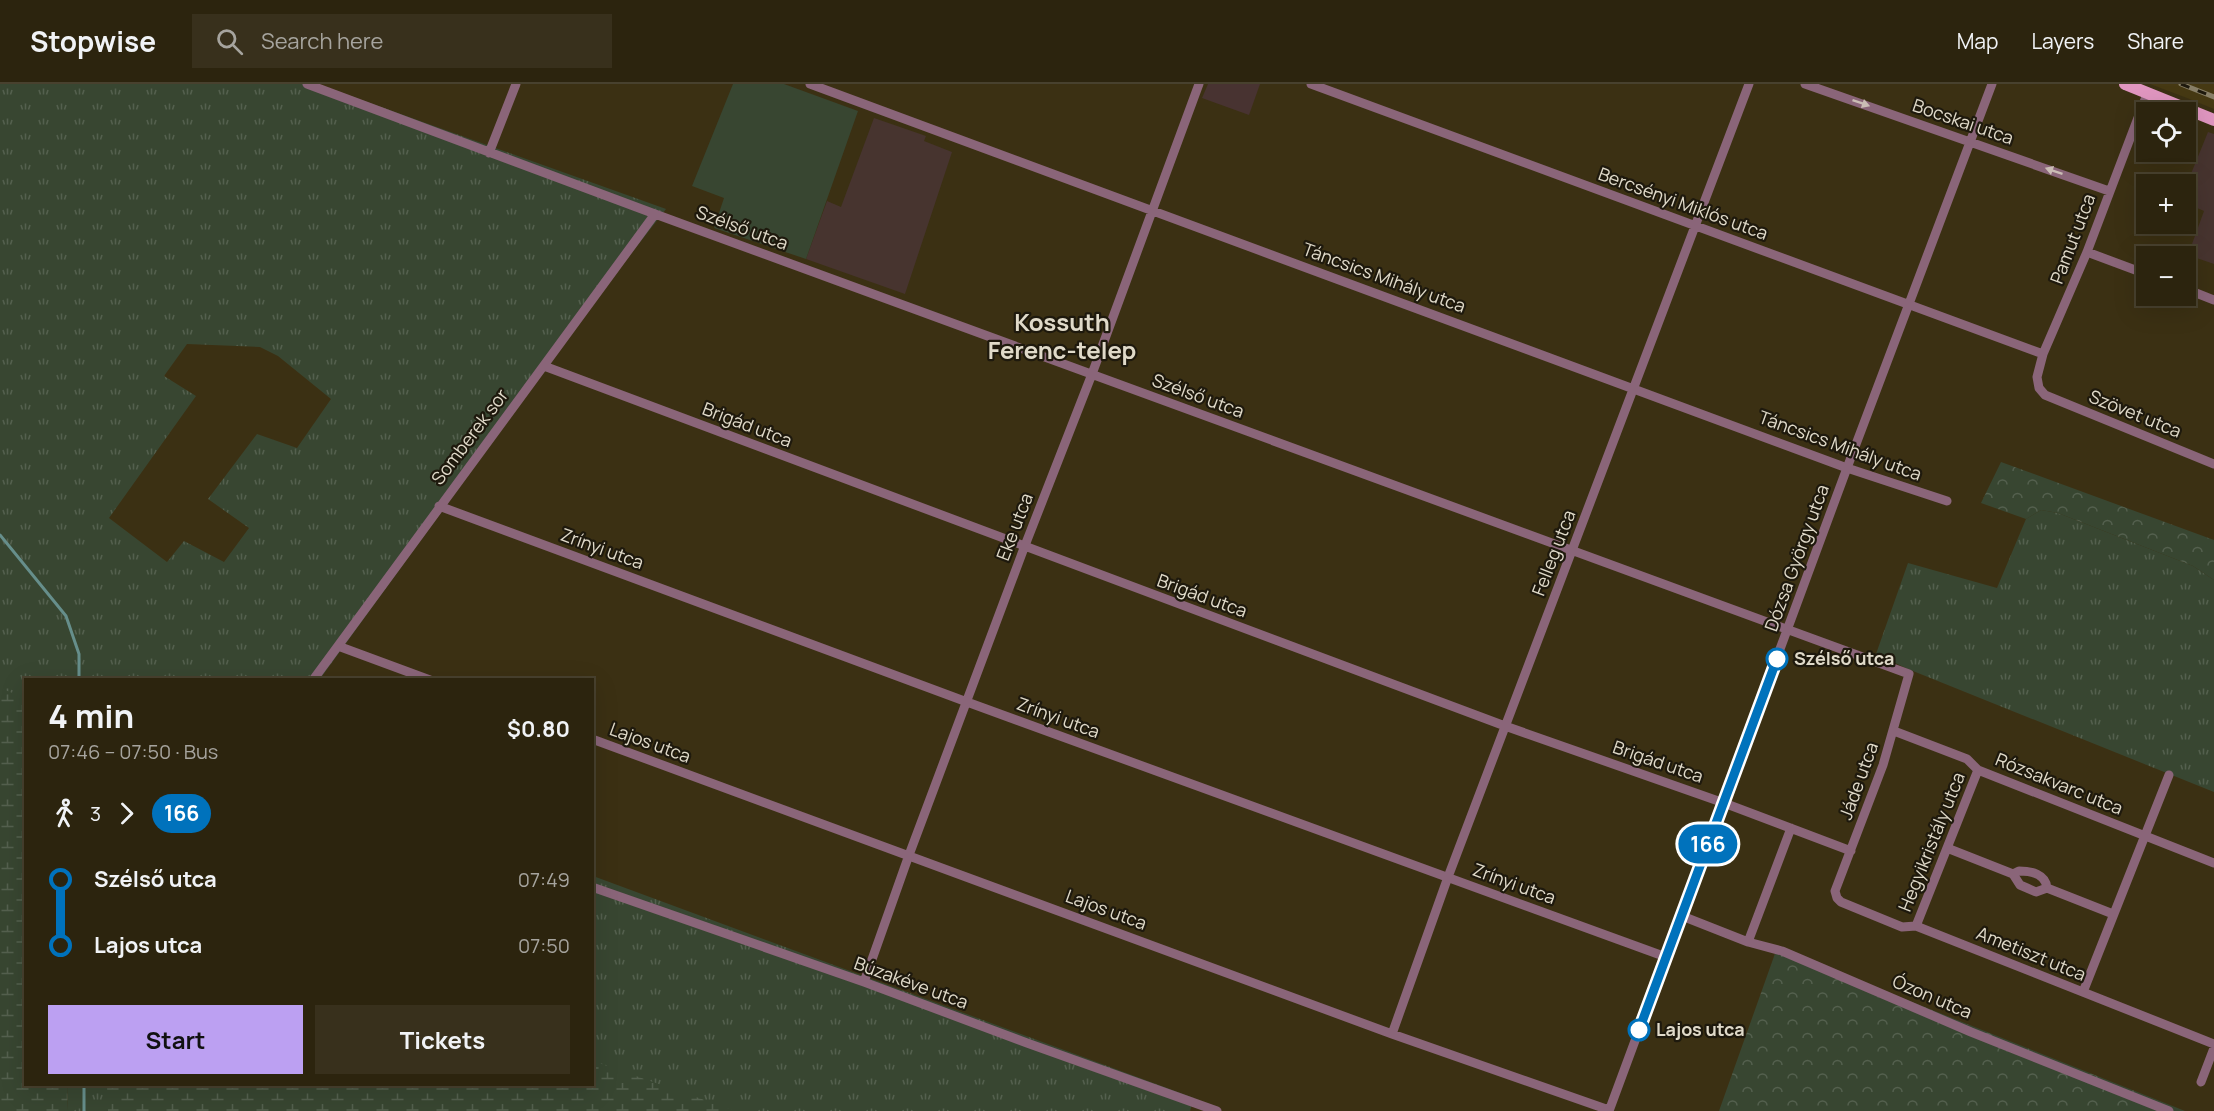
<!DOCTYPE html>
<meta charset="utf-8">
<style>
:root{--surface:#2c240e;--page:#38301c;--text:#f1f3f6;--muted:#a6a49e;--line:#48412e;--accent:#bca0f2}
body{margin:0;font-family:Manrope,sans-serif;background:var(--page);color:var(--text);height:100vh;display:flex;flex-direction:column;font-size:22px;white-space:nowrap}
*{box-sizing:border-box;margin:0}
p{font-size:20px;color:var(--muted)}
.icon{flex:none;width:33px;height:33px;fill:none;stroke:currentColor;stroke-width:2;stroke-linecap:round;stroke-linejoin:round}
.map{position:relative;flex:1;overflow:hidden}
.sheet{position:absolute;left:24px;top:594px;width:570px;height:408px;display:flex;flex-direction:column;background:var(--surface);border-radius:0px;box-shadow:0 6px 24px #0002,0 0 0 2px var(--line)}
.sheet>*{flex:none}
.badge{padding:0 12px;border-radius:20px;font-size:21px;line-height:39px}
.controls{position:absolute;left:2136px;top:18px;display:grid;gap:12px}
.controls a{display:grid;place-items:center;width:60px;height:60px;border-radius:0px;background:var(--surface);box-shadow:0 6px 24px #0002,0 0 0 2px var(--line);font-size:30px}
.map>.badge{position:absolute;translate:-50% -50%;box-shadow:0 0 0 3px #fff}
.legs{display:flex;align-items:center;gap:9px;height:66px;padding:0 24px;font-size:20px}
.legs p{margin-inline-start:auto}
.summary{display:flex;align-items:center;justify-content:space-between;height:102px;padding:0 24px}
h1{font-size:33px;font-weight:700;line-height:45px}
.cta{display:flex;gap:12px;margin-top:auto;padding:12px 24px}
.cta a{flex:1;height:69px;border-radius:0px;background:var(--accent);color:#111;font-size:24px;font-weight:700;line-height:69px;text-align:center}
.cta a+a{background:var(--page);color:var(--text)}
ul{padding:0 24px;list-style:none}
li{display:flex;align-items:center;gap:21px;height:66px;font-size:22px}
li i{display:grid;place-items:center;width:9px;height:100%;margin:0 8px;background:currentColor}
li i::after{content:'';width:15px;height:15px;margin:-8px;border:4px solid;border-radius:50%;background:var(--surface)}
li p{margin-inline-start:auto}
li:first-child i{background:linear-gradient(#0000 50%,currentColor 0)}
li:last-child i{background:linear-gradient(currentColor 50%,#0000 0)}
header{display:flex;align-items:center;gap:36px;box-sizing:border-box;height:84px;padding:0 30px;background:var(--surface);border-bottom:2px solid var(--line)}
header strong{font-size:28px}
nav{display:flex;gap:33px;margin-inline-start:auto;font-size:21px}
.search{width:420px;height:54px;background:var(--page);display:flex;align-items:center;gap:15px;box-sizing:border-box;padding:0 21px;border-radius:0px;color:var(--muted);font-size:22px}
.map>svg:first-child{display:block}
.built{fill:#463913}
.education{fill:#47342f}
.medical{fill:#483331}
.grass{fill:url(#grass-tufts);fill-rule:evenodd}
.forest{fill:url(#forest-crowns)}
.wetland{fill:url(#wetland-marsh)}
.park{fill:#384631}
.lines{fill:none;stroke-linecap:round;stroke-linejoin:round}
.stream{stroke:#668e8b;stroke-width:3}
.minor{stroke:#8a6579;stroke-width:9}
.major{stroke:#e096c0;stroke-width:12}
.rail-casing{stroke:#887f67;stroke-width:5}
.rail{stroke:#1e190d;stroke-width:3;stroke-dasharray:9;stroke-linecap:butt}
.oneway{fill:#cabdb5}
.line-1-casing{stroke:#fff;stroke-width:14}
.line-1{stroke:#0072bc;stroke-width:9}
.stop-1-dot{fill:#fff;stroke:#0072bc;stroke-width:3}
.labels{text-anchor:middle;stroke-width:4.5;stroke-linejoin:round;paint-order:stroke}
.street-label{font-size:18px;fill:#e0dac9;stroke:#1e190d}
.stop-label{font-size:18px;font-weight:bold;fill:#e0dac9;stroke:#1e190d;text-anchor:start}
.district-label{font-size:24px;font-weight:bold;fill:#e0dac9;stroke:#1e190d}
</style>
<header>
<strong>Stopwise</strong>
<div class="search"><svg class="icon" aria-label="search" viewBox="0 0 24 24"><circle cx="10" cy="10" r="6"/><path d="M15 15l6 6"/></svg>Search here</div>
<nav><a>Map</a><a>Layers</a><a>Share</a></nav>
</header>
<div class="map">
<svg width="2214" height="1027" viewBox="0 0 2214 1027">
<defs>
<pattern id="grass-tufts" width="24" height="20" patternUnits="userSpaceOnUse" patternTransform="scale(1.5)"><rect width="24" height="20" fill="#384631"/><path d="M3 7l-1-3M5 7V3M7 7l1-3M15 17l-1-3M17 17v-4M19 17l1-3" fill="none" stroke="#54604e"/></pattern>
<pattern id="forest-crowns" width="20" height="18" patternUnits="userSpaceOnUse" patternTransform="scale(1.5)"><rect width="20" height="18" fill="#384631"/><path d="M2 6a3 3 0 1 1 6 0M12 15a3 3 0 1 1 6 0" fill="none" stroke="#54604e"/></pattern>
<pattern id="wetland-marsh" width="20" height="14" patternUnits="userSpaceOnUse" patternTransform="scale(1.5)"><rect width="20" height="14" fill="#384631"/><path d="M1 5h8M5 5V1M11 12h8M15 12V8" fill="none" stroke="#54604e"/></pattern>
</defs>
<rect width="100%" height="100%" fill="#3b3013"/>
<path class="built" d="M 2150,0 L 2214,0 L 2214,25 L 2187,14 Z"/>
<path class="education" d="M 874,34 L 926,52 L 924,57 L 952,68 L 905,210 L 806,175 L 827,117 L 841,123 Z
M 2208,48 L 2214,50 L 2214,180 L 2188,171 L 2204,127 L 2186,119 L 2186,102 Z"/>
<path class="medical" d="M 1208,0 L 1260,0 L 1249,31 L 1202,14 Z"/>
<path class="grass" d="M 0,0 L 317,0 L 666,125 L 598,212 L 320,595 L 26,596 L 25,949 L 0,935 ZM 187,260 L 260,263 L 278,272 L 331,315 L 297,364 L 257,350 L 208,415 L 249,444 L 224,478 L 184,457 L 167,478 L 109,434 L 196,312 L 164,292 Z
M 2041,426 L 2058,429 L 2193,482 L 2214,496 L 2214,708 L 1908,585 L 1876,570 L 1908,479 L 1997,504 L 2026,435 Z
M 593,792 L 1194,1014 L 1190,1027 L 68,1027 L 67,1001 L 592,1000 Z"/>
<path class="forest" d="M 2001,378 L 2214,456 L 2214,496 L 2193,482 L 2058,429 L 2041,426 L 2026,435 L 1981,419 Z
M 1777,864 L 2185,1027 L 1719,1027 Z"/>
<path class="wetland" d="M 0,604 L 25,614 L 26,1000 L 67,1001 L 68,1027 L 0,1027 Z
M 593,977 L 736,1027 L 108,1027 L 107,1001 L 592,1000 Z"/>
<path class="park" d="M 733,0 L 784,0 L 858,27 L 806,175 L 714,144 L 724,114 L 692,102 Z"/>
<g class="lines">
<path class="stream" d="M 0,451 L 66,532 L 79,570 L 79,596
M 84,1000 L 84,1027"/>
<path class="minor" d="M 307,0 L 655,130 L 1909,590 L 1883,681 L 1835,807 L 1837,814 L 1841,818 L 1902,843 L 1916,842 L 2214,960
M 810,0 L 1847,384 L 1947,417
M 1311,0 L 2043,270
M 1805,0 L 2109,107
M 2147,10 L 2087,168 L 2043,270 L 2037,293 L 2039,304 L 2045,311 L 2214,380
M 489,69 L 516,0
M 2087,168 L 2146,190
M 2186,205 L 2214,216
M 544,282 L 1505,642 L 1724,719 L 1851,767
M 439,422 L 967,618 L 1666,873
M 338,562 L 430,596
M 313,596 L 655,130
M 1894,647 L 1967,675 L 1978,686 L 2214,779
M 592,655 L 1392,950 L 1609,1026
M 1947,764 L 2013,790 L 2020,801 L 2027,804 L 2036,808 L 2047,804 L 2113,830
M 2013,790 L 2019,787 C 2031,787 2046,790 2047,804
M 592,803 L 864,898 L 1027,959 L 1217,1027
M 1682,832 L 1748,858 L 1782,867 L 1971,948 L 2169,1027
M 1916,842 L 1978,686
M 1748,858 L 1791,744
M 864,898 L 909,771 L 1024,464 L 1092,290 L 1199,0
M 2083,908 L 2169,691
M 1392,950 L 1448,793 L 1749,0
M 2201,998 L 2214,964
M 1609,1027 L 1847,384 L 1992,0"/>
<path class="major" d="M 2125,0 L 2214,36"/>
<defs>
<path id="rail" d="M 2181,0 L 2214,13"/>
</defs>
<use href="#rail" class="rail-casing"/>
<use href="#rail" class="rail"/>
</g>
<defs><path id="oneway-solid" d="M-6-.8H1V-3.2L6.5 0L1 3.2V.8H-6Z" transform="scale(1.5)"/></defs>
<g class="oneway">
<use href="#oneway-solid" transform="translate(1861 19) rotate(19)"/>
<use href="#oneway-solid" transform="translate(2054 87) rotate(-161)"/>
</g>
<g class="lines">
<defs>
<path id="line-1" d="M 1639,946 L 1777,575"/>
</defs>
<use href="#line-1" class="line-1-casing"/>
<use href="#line-1" class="line-1"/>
</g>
<g class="stop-1-dot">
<circle cx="1777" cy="575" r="10"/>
<circle cx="1639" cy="946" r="10"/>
</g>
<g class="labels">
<g class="street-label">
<text transform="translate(1963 38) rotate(19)" y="6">Bocskai utca</text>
<text transform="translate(1683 120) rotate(20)" y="6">Bercsényi Miklós utca</text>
<text transform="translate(742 144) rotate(20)" y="6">Szélső utca</text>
<text transform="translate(2073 155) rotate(-69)" y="6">Pamut utca</text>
<text transform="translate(1384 194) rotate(20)" y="6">Táncsics Mihály utca</text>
<text transform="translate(1198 312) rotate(20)" y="6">Szélső utca</text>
<text transform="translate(2135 330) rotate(22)" y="6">Szövet utca</text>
<text transform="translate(747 341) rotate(21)" y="6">Brigád utca</text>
<text transform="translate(470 353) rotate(-53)" y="6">Somberek sor</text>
<text transform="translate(1840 362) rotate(20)" y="6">Táncsics Mihály utca</text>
<text transform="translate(1015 443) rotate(-69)" y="6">Eke utca</text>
<text transform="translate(602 465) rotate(20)" y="6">Zrínyi utca</text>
<text transform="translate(1554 469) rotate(-69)" y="6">Felleg utca</text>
<text transform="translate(1797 474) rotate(-70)" y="6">Dózsa György utca</text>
<text transform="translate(1202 512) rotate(20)" y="6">Brigád utca</text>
<text transform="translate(1058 634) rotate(20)" y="6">Zrínyi utca</text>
<text transform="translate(650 659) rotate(20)" y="6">Lajos utca</text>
<text transform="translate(1658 678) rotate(19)" y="6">Brigád utca</text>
<text transform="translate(1859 697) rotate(-70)" y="6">Jáde utca</text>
<text transform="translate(2059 700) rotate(22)" y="6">Rózsakvarc utca</text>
<text transform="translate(1932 758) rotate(-68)" y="6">Hegyikristály utca</text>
<text transform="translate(1514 800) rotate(20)" y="6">Zrínyi utca</text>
<text transform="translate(1106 826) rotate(20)" y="6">Lajos utca</text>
<text transform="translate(2031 870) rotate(22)" y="6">Ametiszt utca</text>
<text transform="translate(911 899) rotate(20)" y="6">Búzakéve utca</text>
<text transform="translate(1932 913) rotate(23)" y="6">Ózon utca</text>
</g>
<g class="stop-label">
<text x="1794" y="581">Szélső utca</text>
<text x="1656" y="952">Lajos utca</text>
</g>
<g class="district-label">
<text x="1062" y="247">Kossuth<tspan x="1062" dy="28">Ferenc-telep</tspan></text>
</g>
</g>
</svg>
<div class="controls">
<a><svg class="icon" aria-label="locate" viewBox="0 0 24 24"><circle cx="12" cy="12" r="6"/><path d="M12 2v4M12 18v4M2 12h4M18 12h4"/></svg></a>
<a>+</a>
<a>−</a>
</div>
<b class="badge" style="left:1708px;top:760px;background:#0072bc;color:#fff">166</b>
<section class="sheet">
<div class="summary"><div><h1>4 min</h1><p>07:46 – 07:50 · Bus</p></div><b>$0.80</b></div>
<div class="legs"><svg class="icon" aria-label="walk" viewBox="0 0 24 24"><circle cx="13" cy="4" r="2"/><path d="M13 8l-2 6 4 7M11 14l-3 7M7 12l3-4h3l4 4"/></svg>3<svg class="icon" aria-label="forward" viewBox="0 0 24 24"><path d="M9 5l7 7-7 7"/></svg><b class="badge" style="background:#0072bc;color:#fff">166</b></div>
<ul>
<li><i style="color:#0072bc"></i><b>Szélső utca</b><p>07:49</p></li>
<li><i style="color:#0072bc"></i><b>Lajos utca</b><p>07:50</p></li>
</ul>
<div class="cta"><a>Start</a><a>Tickets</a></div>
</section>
</div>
